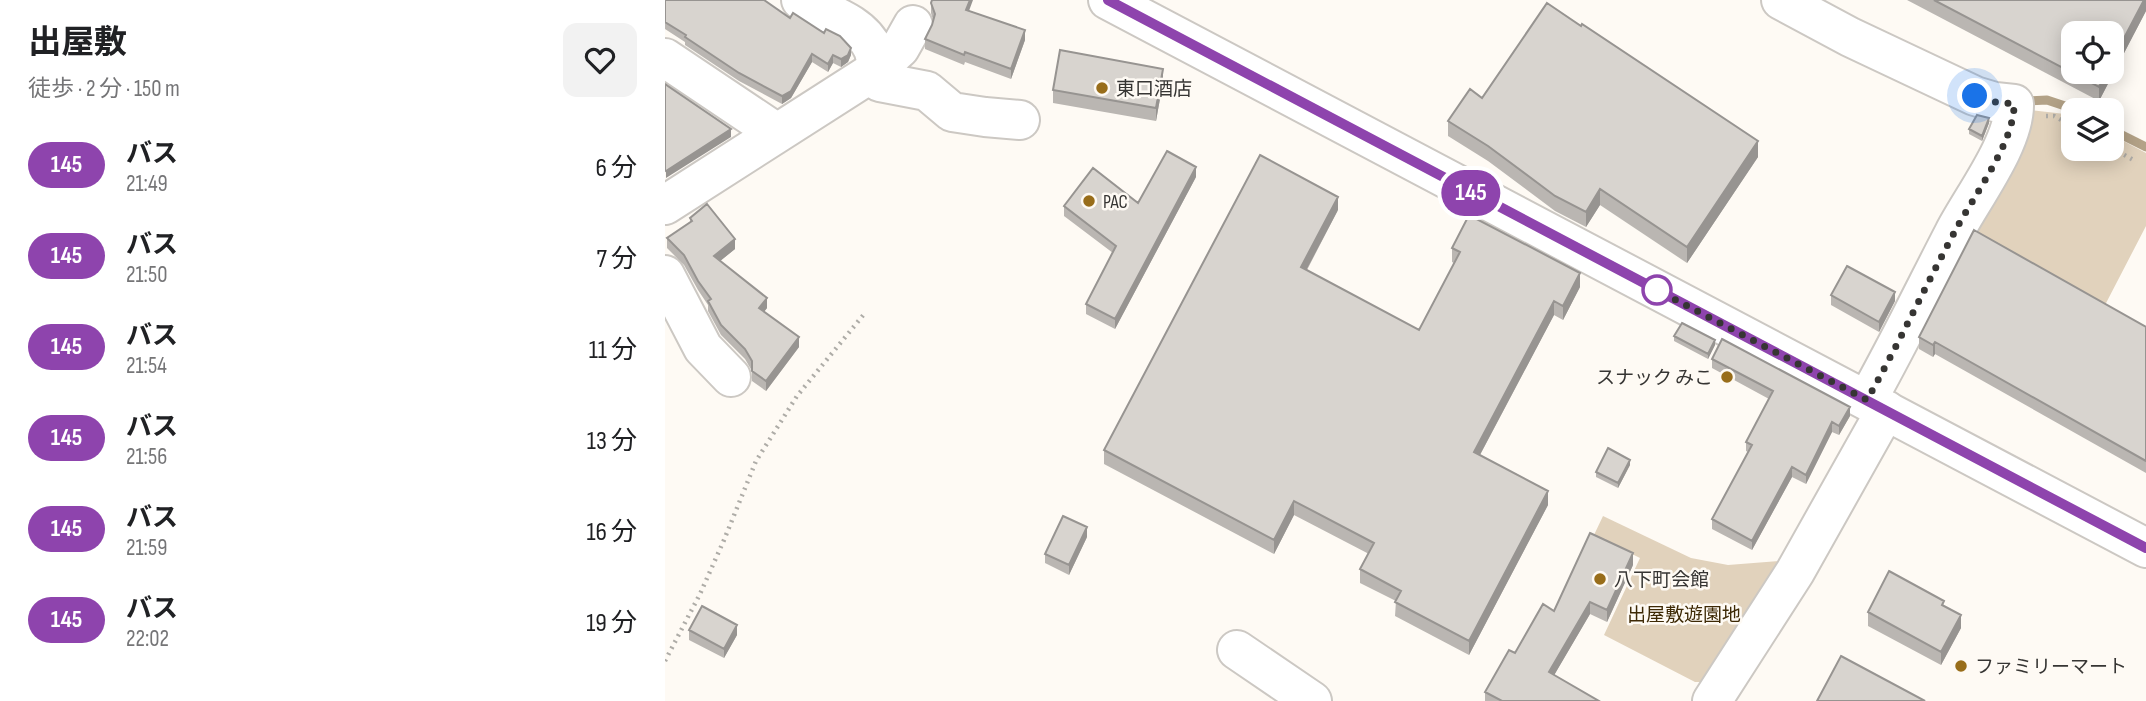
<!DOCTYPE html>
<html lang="ja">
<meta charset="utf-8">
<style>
:root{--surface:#fff;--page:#f2f2f2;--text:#202124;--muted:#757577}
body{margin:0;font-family:"Sofia Sans Condensed","Noto Sans JP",sans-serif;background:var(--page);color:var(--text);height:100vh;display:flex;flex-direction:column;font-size:26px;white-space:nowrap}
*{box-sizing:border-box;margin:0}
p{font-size:23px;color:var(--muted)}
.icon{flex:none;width:38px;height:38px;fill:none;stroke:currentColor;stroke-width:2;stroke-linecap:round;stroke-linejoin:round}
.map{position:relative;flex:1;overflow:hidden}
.panel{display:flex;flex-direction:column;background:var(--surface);width:665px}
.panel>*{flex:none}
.badge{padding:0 14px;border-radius:23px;font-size:24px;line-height:46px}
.fabs{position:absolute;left:1396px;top:21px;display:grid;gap:14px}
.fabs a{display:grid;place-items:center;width:63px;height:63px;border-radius:14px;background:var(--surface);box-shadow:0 4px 18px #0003;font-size:35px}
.you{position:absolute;width:35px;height:35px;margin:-18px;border:5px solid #fff;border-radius:50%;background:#1a73e8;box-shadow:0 0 0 10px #1a73e833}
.map>.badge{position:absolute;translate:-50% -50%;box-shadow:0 0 0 4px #fff}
.round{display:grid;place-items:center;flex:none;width:74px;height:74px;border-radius:14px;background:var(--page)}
.summary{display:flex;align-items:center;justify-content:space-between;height:119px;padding:0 28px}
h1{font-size:33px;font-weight:700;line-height:52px}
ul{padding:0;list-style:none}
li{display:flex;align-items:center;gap:21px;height:91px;padding:0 28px}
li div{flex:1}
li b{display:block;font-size:26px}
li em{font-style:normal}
li .badge{min-width:77px;font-weight:700;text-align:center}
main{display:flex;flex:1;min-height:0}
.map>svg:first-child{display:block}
.green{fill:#e1d2bc}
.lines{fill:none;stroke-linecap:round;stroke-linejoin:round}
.stream{stroke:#b3a287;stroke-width:9}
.minor-casing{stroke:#ccc8c3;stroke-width:42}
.major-casing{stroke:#ccc8c3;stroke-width:42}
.path{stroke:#aeaca7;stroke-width:4.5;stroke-dasharray:2 5;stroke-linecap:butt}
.minor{stroke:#fff;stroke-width:38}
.major{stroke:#fff;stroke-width:38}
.wall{fill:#bab6b2}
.shaded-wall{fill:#979491}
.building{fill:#d8d4cf;stroke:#979491;stroke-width:2}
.line-casing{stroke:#fff;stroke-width:16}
.line{stroke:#8e44ad;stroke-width:10}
.walk{stroke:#363533;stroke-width:7;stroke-dasharray:0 12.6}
.poi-dot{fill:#986d1a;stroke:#fefaf4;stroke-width:2.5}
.stop-dot{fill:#fff;stroke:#8e44ad;stroke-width:3.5}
.labels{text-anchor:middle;stroke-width:5;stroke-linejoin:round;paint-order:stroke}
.poi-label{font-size:19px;fill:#363533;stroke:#fefaf4;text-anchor:start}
.park-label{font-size:19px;fill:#3d2905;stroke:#fefaf4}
</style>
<main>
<section class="panel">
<div class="summary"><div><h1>出屋敷</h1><p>徒歩 · 2 分 · 150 m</p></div><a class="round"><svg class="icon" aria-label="heart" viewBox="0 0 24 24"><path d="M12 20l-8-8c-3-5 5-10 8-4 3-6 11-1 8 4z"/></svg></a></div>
<ul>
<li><span class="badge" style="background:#8e44ad;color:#fff">145</span><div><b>バス</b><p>21:49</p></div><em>6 分</em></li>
<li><span class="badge" style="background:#8e44ad;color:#fff">145</span><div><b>バス</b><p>21:50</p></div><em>7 分</em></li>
<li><span class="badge" style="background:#8e44ad;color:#fff">145</span><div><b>バス</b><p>21:54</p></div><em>11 分</em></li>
<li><span class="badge" style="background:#8e44ad;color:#fff">145</span><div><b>バス</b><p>21:56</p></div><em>13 分</em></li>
<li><span class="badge" style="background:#8e44ad;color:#fff">145</span><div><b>バス</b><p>21:59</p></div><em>16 分</em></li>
<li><span class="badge" style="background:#8e44ad;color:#fff">145</span><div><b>バス</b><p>22:02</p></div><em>19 分</em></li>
</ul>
</section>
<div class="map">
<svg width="1481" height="701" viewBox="0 0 1481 701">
<rect width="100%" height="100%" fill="#fefaf4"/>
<path class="green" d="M 1364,110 L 1409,115 L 1409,149 L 1447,149 L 1447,135 L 1481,153 L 1481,226 L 1439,307 L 1303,231 Z
M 938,516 L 1026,558 L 1063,565 L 1114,561 L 1047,682 L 1030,682 L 939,635 L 975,558 L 929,535 Z"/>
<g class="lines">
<path class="stream" d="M 1363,101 L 1382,100 L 1412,110
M 1447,130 L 1481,147"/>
<defs>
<path id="minor" d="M 136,0 C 161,13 197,23 208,49 C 212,59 211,71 215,82 L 262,91 L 287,112 L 320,117 L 355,120
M 1116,0 L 1185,37 L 1310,96 L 1330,102 L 1349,104 C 1350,143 1307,198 1289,233 C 1260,289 1233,345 1202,400
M 0,58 L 112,133
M 0,205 L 211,70 L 235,48 L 248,25
M 0,275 L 38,348 L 66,377
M 572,650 L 647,701
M 1047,701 L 1130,572 L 1221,410"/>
<path id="major" d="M 443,0 L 1481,548"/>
</defs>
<use href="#minor" class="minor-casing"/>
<use href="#major" class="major-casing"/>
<path class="path" d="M 1381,116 L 1389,116 L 1409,127
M 1447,148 L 1470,161
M 0,661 L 35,594 L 59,540 L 91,461 L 132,396 L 200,313"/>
<use href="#minor" class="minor"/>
<use href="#major" class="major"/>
</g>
<path class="wall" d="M 0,0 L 125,18 L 186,55 L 183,62 L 176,67 L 168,63 L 163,72 L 147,62 L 126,98 L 117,104 L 74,81 L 20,45 L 20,42 L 0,29 Z
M 1242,0 L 1481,0 L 1481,11 L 1434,101 Z
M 266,3 L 304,11 L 360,40 L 346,79 L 300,62 L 299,65 L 260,49 L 260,39 L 267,25 L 268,20 L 266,13 Z
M 498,82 L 491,121 L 388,103 L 388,90 Z
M 817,98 L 1093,157 L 1022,263 L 935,205 L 921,227 L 890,211 L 823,161 L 783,136 L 783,121 Z
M 1324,123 L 1317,141 L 1304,134 L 1304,129 Z
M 531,177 L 450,329 L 421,314 L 421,304 L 448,253 L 399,216 L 399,206 L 473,203 Z
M 673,210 L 642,270 L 754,330 L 789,263 L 787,262 L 787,248 L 915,287 L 898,320 L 889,315 L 815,455 L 883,505 L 804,655 L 730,616 L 731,601 L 695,583 L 695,569 L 704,554 L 629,515 L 609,554 L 439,464 L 439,450 Z
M 25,218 L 70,249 L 55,261 L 102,308 L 99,312 L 134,347 L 101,391 L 87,381 L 87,371 L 80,359 L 56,335 L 43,311 L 43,305 L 33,290 L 19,265 L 2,248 L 2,238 L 25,222 Z
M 1166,295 L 1230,301 L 1214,332 L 1166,305 Z
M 1481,327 L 1481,473 L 1270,354 L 1268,357 L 1254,349 L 1254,337 Z
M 1009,336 L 1050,345 L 1043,359 L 1009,341 Z
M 1047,359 L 1185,416 L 1174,435 L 1167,432 L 1141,484 L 1127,477 L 1087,550 L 1047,529 L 1047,519 L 1083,452 L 1081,451 L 1081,442 L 1104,399 L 1047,368 Z
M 965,465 L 953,488 L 931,477 L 931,472 Z
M 422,537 L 404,575 L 380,563 L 380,554 Z
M 968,565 L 942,622 L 925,614 L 889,675 L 934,701 L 820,701 L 820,692 L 850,653 L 889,611 Z
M 1279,606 L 1296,628 L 1276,665 L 1203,626 L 1203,612 Z
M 24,630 L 72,635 L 59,658 L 24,640 Z"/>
<path class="shaded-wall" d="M 305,0 L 308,0 L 301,19 L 301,10 Z
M 1479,0 L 1481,0 L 1481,11 L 1434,101 L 1434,87 L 1442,72 L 1447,72 L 1447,61 Z
M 360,30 L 360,40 L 346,79 L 346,69 Z
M 186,48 L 186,55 L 183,62 L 176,67 L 176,59 Z
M 147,54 L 147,62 L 126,98 L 117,104 L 117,96 Z
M 168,55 L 168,63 L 163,72 L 163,64 Z
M 498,69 L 498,82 L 491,121 L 491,108 Z
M 1324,118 L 1324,123 L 1317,141 L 1317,136 Z
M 66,129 L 66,137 L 1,178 L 1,171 Z
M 1093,141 L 1093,157 L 1022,263 L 1022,247 Z
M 531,167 L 531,177 L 450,329 L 450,319 Z
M 935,189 L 935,205 L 921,227 L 921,212 Z
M 673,197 L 673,210 L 636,280 L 636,267 Z
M 70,239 L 70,249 L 49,266 L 49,256 Z
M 915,273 L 915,287 L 898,320 L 898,306 Z
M 1230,292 L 1230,301 L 1214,332 L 1214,322 Z
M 102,298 L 102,308 L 94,318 L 94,308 Z
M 889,301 L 889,315 L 809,466 L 809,452 Z
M 134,337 L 134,347 L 101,391 L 101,381 Z
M 1050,340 L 1050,345 L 1043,359 L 1043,354 Z
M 1270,342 L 1270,354 L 1268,357 L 1268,345 Z
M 1185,407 L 1185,416 L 1174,435 L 1174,426 Z
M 1167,422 L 1167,432 L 1141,484 L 1141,475 Z
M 965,460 L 965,465 L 953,488 L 953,483 Z
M 1127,467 L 1127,477 L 1087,550 L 1087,541 Z
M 883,491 L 883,505 L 804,655 L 804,641 Z
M 629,501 L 629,515 L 609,554 L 609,540 Z
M 422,527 L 422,537 L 404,575 L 404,565 Z
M 968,553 L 968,565 L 942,622 L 942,610 Z
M 925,602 L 925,614 L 884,684 L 884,672 Z
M 1296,615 L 1296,628 L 1276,665 L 1276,652 Z
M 72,625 L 72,635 L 59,658 L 59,649 Z"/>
<path class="building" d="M 0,0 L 99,0 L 125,18 L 128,13 L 159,33 L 161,29 L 175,36 L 186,48 L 183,55 L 176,59 L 168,55 L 163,64 L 147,54 L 126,91 L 117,96 L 74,73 L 20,37 L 21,35 L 0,22 Z
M 267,0 L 305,0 L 301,10 L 360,30 L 346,69 L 300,52 L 299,55 L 260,39 L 267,25 L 270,14 L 266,3 Z
M 1269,0 L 1479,0 L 1447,61 L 1447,33 L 1409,33 L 1409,72 L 1442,72 L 1434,87 Z
M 882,3 L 916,26 L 917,24 L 1093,141 L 1022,247 L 935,189 L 921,212 L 890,196 L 823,146 L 783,121 L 805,89 L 817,98 Z
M 395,50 L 498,69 L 491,108 L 388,90 Z
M 0,84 L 66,129 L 1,171 L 0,170 Z
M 1312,115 L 1324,118 L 1317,136 L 1304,129 Z
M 502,151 L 531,167 L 450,319 L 421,304 L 451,246 L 399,206 L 428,168 L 473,203 Z
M 595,155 L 673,197 L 636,267 L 754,330 L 795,252 L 787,248 L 804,215 L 915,273 L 898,306 L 889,301 L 809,452 L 883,491 L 804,641 L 730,602 L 736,591 L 695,569 L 709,543 L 629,501 L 609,540 L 439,450 Z
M 42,204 L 70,239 L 49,256 L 102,298 L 94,308 L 134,337 L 101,381 L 87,371 L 87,361 L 80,349 L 56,325 L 43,301 L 46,299 L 33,281 L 19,255 L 2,238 L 27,221 L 25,218 Z
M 1309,230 L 1481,327 L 1481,461 L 1270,342 L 1268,345 L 1254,337 Z
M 1182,266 L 1230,292 L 1214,322 L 1166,295 Z
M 1017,323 L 1050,340 L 1043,354 L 1009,336 Z
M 1057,339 L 1185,407 L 1174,426 L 1167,422 L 1141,475 L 1127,467 L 1087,541 L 1047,519 L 1087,445 L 1081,442 L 1108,391 L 1047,359 Z
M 943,448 L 965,460 L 953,483 L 931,472 Z
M 398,516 L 422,527 L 404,565 L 380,554 Z
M 925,533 L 968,553 L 942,610 L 925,602 L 884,672 L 934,701 L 837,701 L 820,692 L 844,650 L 850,653 L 878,604 L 889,611 Z
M 1224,571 L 1279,601 L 1277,605 L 1296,615 L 1276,652 L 1203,612 Z
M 37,606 L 72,625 L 59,649 L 24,630 Z
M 1176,656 L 1260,701 L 1152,701 Z"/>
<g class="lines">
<defs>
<path id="line" d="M 443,0 L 1481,548"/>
</defs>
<use href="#line" class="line-casing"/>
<use href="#line" class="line"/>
<path class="walk" d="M 992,290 L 990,289 L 1202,400 C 1233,345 1259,289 1289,233 C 1307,198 1350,142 1349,104 L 1330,102 L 1310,96"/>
</g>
<g class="poi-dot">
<circle cx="437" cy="88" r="7"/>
<circle cx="424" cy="201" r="7"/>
<circle cx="1062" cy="377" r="7"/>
<circle cx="935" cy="579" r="7"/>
<circle cx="1296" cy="666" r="7"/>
</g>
<circle class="stop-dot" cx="992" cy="290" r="14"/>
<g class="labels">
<g class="poi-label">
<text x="451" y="95">東口酒店</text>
<text x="438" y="208">PAC</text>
<text x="1048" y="384" text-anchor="end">スナック みこ</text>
<text x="949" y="586">八下町会館</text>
<text x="1310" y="673">ファミリーマート</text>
</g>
<g class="park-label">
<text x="1019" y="621">出屋敷遊園地</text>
</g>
</g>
</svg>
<div class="fabs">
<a><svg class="icon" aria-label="locate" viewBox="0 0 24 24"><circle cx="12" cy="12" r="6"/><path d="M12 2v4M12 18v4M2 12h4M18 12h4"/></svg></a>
<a><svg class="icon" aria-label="layers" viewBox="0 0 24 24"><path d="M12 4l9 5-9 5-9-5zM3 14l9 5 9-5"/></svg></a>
</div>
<div class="you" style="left:1310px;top:96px"></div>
<b class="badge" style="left:806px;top:193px;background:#8e44ad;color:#fff">145</b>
</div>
</main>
